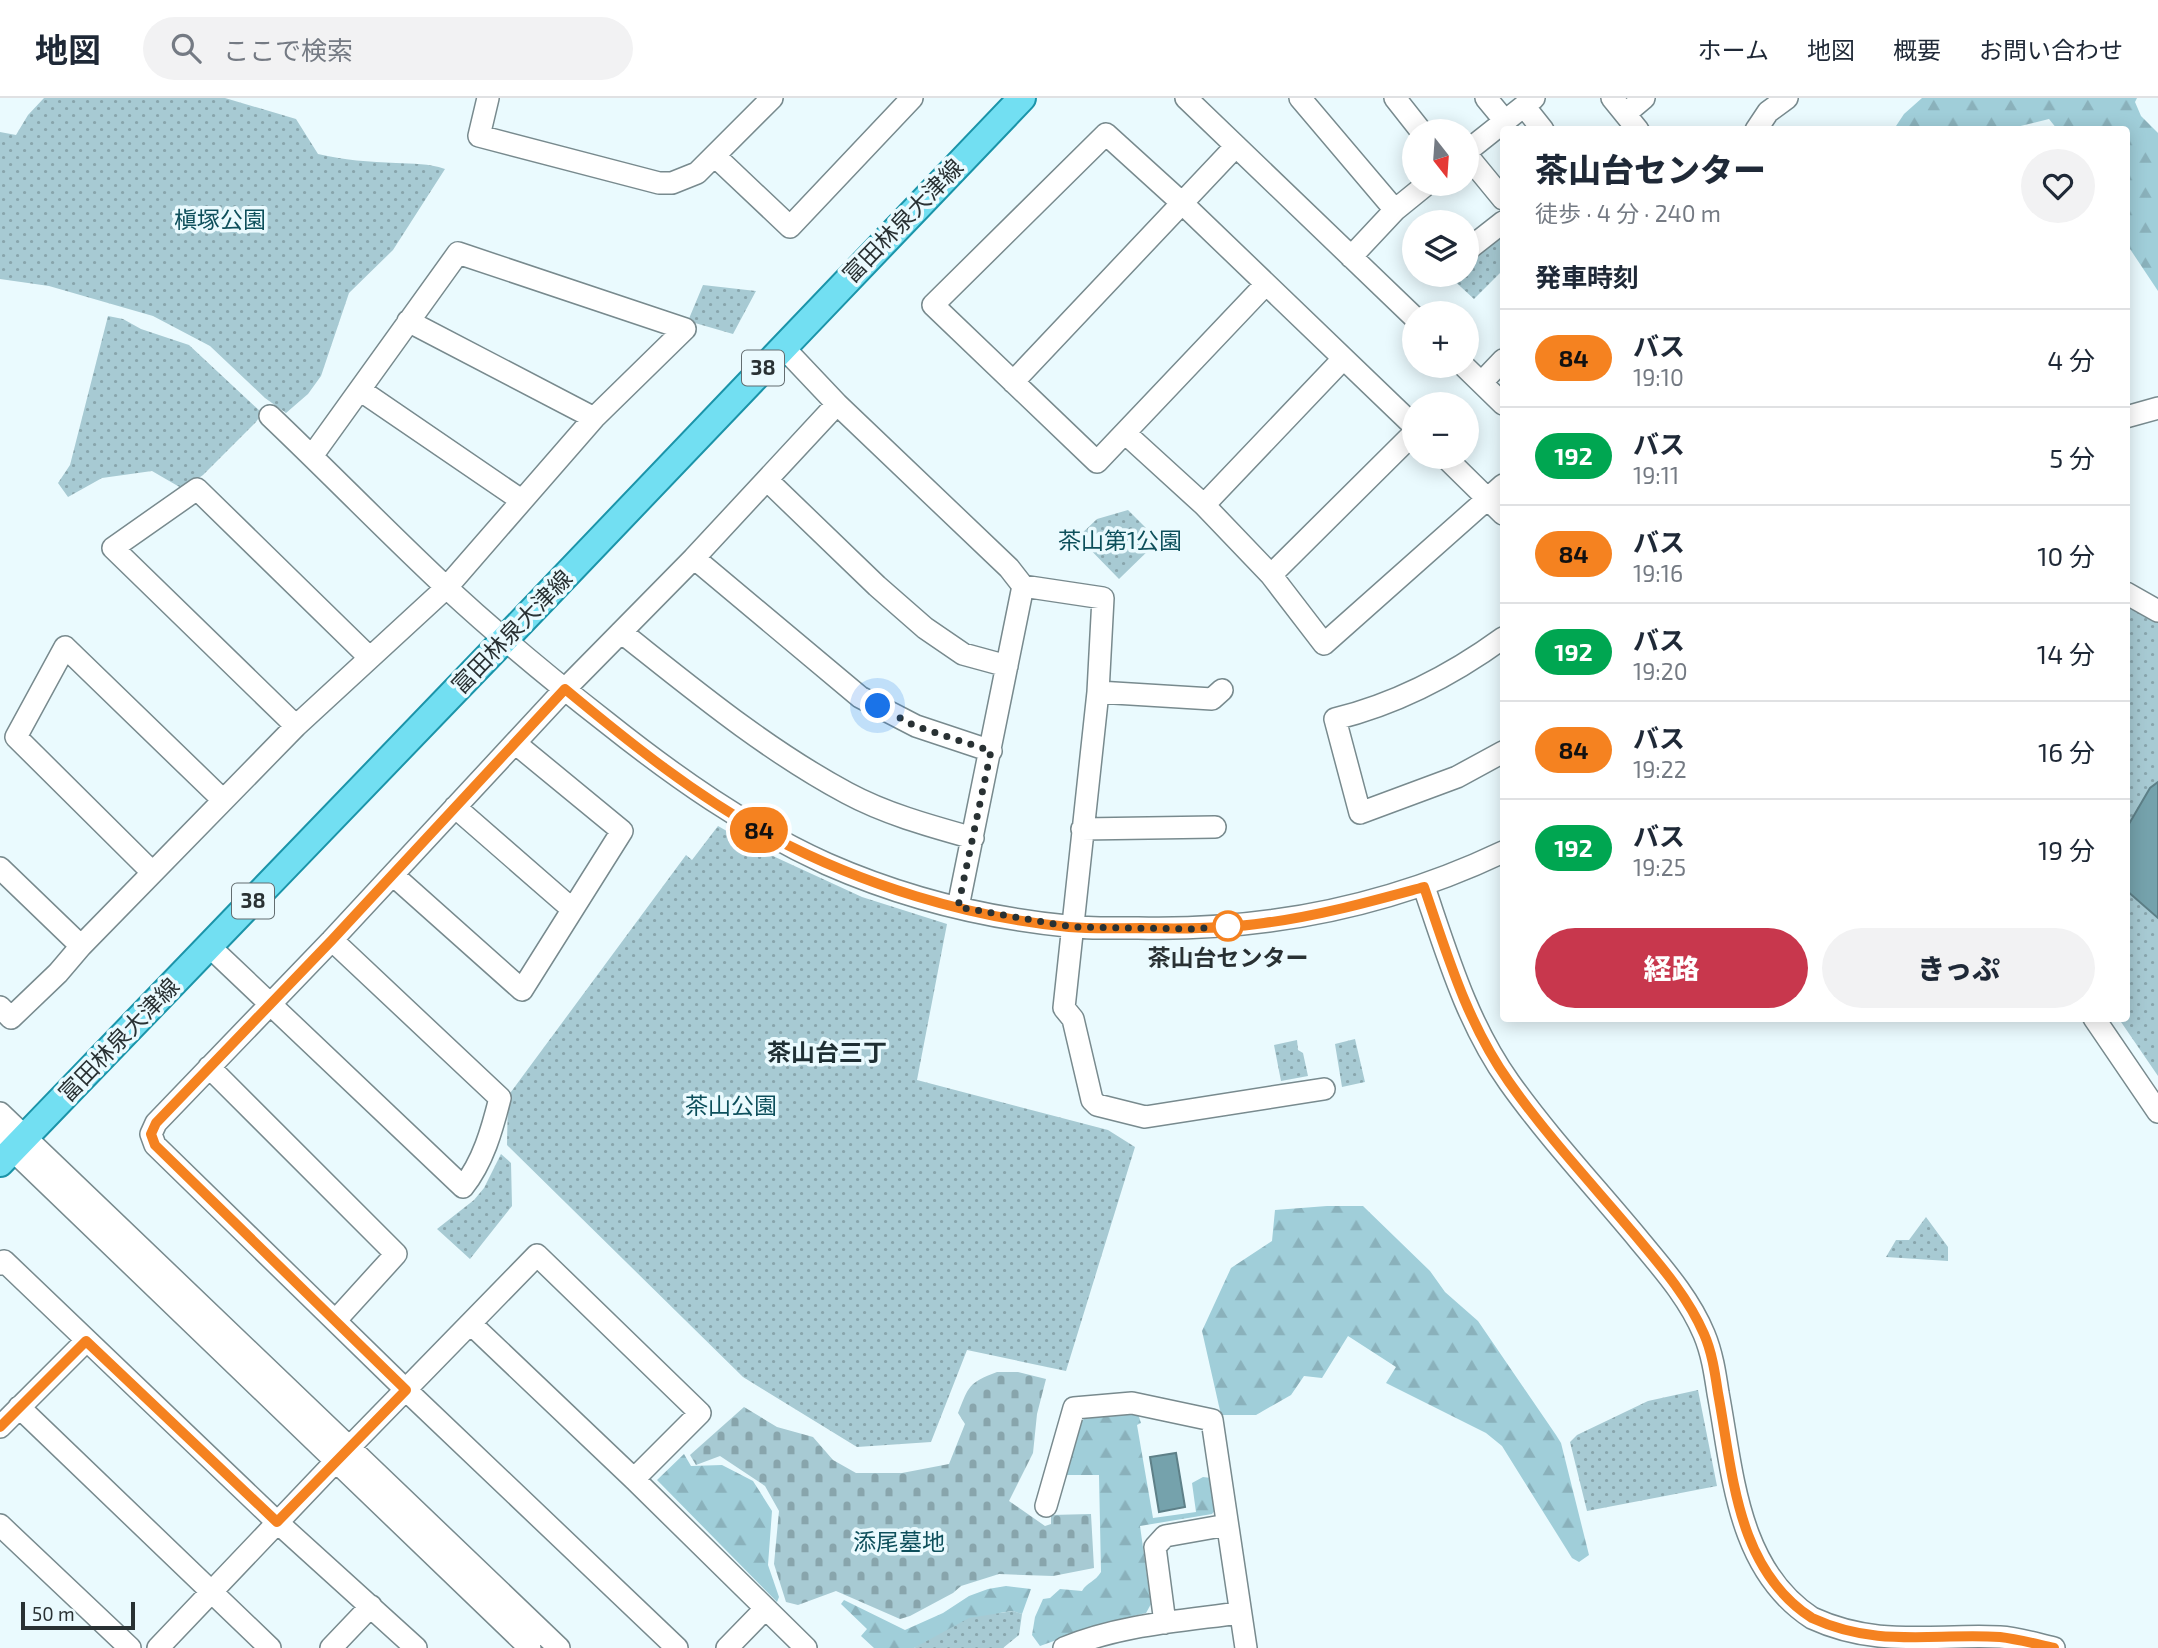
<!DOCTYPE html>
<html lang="ja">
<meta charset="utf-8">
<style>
:root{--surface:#fff;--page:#f2f2f3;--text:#1f2937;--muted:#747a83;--line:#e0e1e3;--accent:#c8374d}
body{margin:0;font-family:"Exo 2","Noto Sans JP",sans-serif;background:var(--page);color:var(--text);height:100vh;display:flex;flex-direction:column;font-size:26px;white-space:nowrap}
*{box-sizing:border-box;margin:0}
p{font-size:23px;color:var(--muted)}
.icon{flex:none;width:38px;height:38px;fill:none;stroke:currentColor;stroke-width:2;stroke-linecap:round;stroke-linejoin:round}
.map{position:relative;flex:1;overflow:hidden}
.drawer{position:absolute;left:1500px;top:28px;width:630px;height:896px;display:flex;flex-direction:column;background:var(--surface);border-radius:7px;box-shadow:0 4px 18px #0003}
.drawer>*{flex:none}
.badge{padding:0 14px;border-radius:23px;font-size:24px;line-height:46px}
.needle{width:46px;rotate:163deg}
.controls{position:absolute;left:1402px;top:21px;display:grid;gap:14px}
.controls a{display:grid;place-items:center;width:77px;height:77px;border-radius:50%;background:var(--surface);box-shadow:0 4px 18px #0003;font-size:35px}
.scale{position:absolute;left:21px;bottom:18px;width:114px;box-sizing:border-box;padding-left:7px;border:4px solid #293133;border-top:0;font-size:19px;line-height:24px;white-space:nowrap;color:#293133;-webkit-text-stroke:5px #eafafe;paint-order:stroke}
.you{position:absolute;width:35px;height:35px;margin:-18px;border:5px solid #fff;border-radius:50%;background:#1a73e8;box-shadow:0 0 0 10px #1a73e833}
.map>.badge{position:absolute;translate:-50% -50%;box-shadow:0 0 0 4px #fff}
h2{padding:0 35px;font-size:26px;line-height:63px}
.round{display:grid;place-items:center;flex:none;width:74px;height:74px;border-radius:37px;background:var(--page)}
.summary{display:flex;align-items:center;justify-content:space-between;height:119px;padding:0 35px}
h1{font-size:33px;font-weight:800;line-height:52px}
.action{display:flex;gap:14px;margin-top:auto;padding:14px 35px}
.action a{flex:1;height:80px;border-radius:42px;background:var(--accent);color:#fff;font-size:28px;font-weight:800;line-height:80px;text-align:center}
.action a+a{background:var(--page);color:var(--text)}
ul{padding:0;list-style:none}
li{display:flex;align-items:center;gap:21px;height:98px;padding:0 35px;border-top:2px solid var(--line)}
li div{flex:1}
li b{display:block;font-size:26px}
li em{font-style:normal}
li .badge{min-width:77px;font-weight:700;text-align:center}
header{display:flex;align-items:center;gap:42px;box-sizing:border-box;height:98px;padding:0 35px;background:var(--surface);border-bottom:2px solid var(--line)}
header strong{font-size:33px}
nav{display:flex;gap:38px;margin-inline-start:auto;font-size:24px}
.search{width:490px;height:63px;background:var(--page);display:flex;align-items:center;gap:18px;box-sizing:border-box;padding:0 24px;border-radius:38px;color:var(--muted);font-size:26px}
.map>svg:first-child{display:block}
.forest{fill:url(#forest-firs)}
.cemetery{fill:url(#cemetery-stones)}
.park{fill:url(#park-dots)}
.water{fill:#75a2ac;stroke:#5e8088;stroke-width:2}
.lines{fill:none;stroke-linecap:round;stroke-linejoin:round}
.minor-casing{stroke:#788a8e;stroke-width:24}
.major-casing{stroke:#1b94a9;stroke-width:30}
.minor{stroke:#fff;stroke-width:21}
.major{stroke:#72dff2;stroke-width:26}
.line-casing{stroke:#fff;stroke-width:16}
.line{stroke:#f58220;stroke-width:10}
.walk{stroke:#293133;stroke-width:7;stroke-dasharray:0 12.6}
.stop-dot{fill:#fff;stroke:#f58220;stroke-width:3.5}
.labels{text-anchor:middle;stroke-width:7;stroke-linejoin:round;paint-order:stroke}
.shield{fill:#eafafe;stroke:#636d70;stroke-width:2}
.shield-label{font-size:21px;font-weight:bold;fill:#293133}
.park-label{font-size:23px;fill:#0d4f5b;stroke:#eafafe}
.street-label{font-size:23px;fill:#293133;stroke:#eafafe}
.stop-label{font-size:23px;font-weight:bold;fill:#293133;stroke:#eafafe}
.neighbourhood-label{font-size:24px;font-weight:bold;fill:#1f2f33;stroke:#eafafe}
</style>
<header>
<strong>地図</strong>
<div class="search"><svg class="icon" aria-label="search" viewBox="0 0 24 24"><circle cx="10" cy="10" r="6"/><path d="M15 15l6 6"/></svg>ここで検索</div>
<nav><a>ホーム</a><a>地図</a><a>概要</a><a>お問い合わせ</a></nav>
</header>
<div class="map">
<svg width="2158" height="1550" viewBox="0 0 2158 1550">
<defs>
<pattern id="forest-firs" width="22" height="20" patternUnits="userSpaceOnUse" patternTransform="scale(1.75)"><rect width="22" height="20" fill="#a0ced9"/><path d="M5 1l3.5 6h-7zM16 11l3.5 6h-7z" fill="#8ab1bb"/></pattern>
<pattern id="cemetery-stones" width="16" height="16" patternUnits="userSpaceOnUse" patternTransform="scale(1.75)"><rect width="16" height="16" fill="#a7cad3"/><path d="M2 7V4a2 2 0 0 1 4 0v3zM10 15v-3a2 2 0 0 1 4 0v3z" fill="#88a5ac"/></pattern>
<pattern id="park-dots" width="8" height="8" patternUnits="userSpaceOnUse" patternTransform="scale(1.75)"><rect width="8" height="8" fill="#a7cad3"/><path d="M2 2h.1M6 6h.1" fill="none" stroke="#88a5ac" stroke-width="1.8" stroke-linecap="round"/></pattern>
</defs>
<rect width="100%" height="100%" fill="#eafafe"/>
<path class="forest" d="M 1922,0 L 2137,0 L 2135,4 L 2141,18 L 2158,35 L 2158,193 L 2126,145 L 2126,32 L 2057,31 L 2049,21 L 2008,31 L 1967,31 L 1962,29 L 1958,32 L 1894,31 L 1904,16 Z
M 1327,1108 L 1363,1108 L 1430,1173 L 1445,1194 L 1478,1223 L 1556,1337 L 1561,1345 L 1589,1457 L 1579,1464 L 1572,1460 L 1502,1348 L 1486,1335 L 1386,1285 L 1396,1269 L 1348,1238 L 1322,1280 L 1304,1278 L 1291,1297 L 1256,1317 L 1221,1317 L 1202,1233 L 1231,1170 L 1272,1143 L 1275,1112 Z
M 1117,1316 L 1138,1316 L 1141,1325 L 1137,1327 L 1153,1420 L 1196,1414 L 1192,1385 L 1203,1379 L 1211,1380 L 1216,1411 L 1212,1416 L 1140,1428 L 1151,1506 L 1146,1515 L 1101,1526 L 1040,1548 L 1032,1537 L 1035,1519 L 1043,1501 L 1050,1500 L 1060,1491 L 1082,1493 C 1087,1484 1095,1484 1101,1474 L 1099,1377 L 1063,1377 L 1078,1327 L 1084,1321 Z
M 684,1356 L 691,1368 L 722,1367 L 753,1383 L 772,1413 L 768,1467 L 779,1499 L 777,1504 L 657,1382 Z
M 1006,1488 L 1031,1491 L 1022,1516 L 1012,1513 L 1000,1515 L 914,1550 L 874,1550 L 861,1538 L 867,1531 L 841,1506 L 844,1502 L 905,1532 L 943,1515 L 969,1498 L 988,1491 Z"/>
<path class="cemetery" d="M 997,1274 L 1018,1274 L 1046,1281 L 1037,1316 L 1033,1355 L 1009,1403 L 1045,1428 L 1051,1426 L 1051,1417 L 1091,1416 L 1094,1470 L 1053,1478 L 999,1476 L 961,1488 L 953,1495 L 910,1518 L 900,1521 L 836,1493 L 798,1507 L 786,1504 L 774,1466 L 779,1413 L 765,1388 L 720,1358 L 696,1367 L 690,1357 L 744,1309 L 777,1329 L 813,1339 L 833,1362 L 856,1375 L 902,1375 L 949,1366 L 965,1326 L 958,1315 C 969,1288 968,1285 997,1274 Z"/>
<path class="park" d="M 44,0 L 225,0 L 296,21 L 318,56 C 343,62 370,64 396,65 C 414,66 428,65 445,71 L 393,152 L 349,195 L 321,278 L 308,296 L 286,315 L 265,300 L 210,248 L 153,218 L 49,188 L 0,181 L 0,34 L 16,37 L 28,17 Z
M 1503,131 L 1503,172 L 1474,201 L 1448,177 L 1466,177 L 1467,161 Z
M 703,187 L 756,193 L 733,236 L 688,223 Z
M 108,218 L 123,221 L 141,231 L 189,247 L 262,315 L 256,324 L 203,377 L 183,391 L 152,373 L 102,380 L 68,399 L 58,385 L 70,367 Z
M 1128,412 L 1153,437 L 1155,446 L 1119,481 L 1078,439 L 1097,421 Z
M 2131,507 L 2158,523 L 2158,978 L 2119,921 L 2126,920 L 2126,514 Z
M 718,728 L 762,753 L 862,799 L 947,826 L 917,982 L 1108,1032 L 1135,1049 L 1066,1273 L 967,1252 L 931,1344 L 857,1349 L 743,1279 L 507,1047 L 508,998 L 686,757 L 692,762 Z
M 1355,941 L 1365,984 L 1342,989 L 1335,946 Z
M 1297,942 L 1298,952 L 1303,955 L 1308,978 L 1281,983 L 1274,947 Z
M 501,1056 L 511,1065 L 512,1108 L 470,1161 L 437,1131 L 474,1102 L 484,1090 Z
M 1926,1119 L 1948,1149 L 1948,1163 L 1886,1159 L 1896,1142 L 1909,1142 Z
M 1698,1292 L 1717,1388 L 1587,1413 L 1570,1344 L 1577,1337 L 1648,1303 Z
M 1013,1513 L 1022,1516 L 1019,1537 L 1003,1550 L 914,1550 L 969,1520 Z"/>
<path class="water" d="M 2158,684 L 2158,820 L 2126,792 L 2126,731 L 2150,690 Z
M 1176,1355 L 1185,1409 L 1159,1414 L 1150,1359 Z"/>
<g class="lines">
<defs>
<path id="minor" d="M 488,0 L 479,38 L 659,85 L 672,85 L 697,75 L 772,0
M 1186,0 L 1414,219
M 1300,0 L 1395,112
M 1395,0 L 1421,33
M 1486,0 L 1505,23
M 1612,0 L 1638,32
M 1524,8 L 1543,32
M 1625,16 L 1644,0
M 1756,32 L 1768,14 L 1787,0
M 1466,54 L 1534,0
M 1466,56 L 1503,101
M 716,59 L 790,129 L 912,0
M 1466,153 L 1503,124
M 1351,159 L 1395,112 L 1427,86
M 1266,186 L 1097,364 L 933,207 L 1106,36 L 1182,105 L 1414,328
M 408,223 L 594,320
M 783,249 L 837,306 L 1009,470 L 1023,488 L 958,809
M 1464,268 L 1503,306
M 1013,284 L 1236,48
M 1482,284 L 1503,262
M 360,292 L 521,402
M 270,318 C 330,375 388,435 448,491 C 499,538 552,582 606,624 C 675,679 746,729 827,766 C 902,799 986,820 1067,828 C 1090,831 1114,830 1138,830 C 1266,833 1387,809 1503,754
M 2126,319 L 2158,310
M 1125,335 L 1204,407 L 1271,477 L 1324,546 L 1503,387
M 1445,359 L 1503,416
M 767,382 L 877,488 L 925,530 L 963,556 L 1007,568
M 1204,407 L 1343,261
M 694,460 L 860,599 L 916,628 L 991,653
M 1271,477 L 1414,335
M 1023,488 L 1103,500 L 1098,594 L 1064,910 L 1073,921 L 1092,1002 L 1097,1007 L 1145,1019 L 1324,991
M 2126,495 L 2158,513
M 621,534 C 693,591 765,651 847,695 C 886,716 930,728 973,740
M 1503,540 C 1452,577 1396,606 1335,621 L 1360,715 L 1457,679 L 1503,654
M 1098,594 L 1212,601 L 1222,592
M 296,628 L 113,450 L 197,391 L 369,559
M 455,709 L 572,811
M 1082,731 L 1215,729
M 0,770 L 81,848
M 152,774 L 16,639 L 65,549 L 223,702
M 393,777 L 522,892 L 622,733 L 515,645
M 1424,789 C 1447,856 1467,925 1509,984 C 1548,1039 1596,1090 1639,1142 C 1663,1171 1689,1200 1704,1236 C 1712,1255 1715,1275 1718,1295 C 1733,1375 1737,1471 1812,1520 C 1877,1550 1932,1536 2000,1539 C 2018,1540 2036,1546 2054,1550
M 209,848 L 463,1089 C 483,1064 492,1032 500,1000 L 332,842
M 0,909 L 11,920 L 58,875 L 81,848 L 296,628 L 447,489 L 594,320 L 685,231 L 458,155 L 312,358
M 2094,920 L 2158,1014
M 209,969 L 396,1156 L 336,1222
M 0,1015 L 559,1550
M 0,1040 L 530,1550
M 0,1166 L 4,1163 L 277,1424 L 416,1550
M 471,1226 L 634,1381 L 806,1550
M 19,1309 L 270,1550
M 0,1329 L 86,1243
M 1046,1408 L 1074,1310 L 1132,1305 L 1212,1322 L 1246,1550
M 0,1427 L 130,1550
M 1165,1525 L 1155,1449 L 1165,1438 L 1227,1427
M 158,1550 L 336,1363 L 537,1157 L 700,1315 L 634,1381
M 331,1550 L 371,1508
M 677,1550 L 406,1292 L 155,1047 L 151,1036 L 156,1025 L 332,842 L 565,591 L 694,460 L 837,306
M 727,1550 L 765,1511
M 1064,1550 C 1119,1527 1181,1523 1239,1515"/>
<path id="major" d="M 0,1065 L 505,541 L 1022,0"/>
</defs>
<use href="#minor" class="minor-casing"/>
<use href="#major" class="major-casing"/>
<use href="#minor" class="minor"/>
<use href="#major" class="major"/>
</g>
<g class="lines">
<defs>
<path id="line" d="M 0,1329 L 86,1243 L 277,1424 L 406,1292 L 155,1047 L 151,1036 L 156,1025 L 332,842 L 565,591 C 630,645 697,699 772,739 C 863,787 966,819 1069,829 C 1093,831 1118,830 1143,830 C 1183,831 1224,831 1264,825 C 1319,818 1372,803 1424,789 C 1447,856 1467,925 1509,984 C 1547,1038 1593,1087 1635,1137 C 1661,1168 1688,1199 1704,1236 C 1712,1254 1715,1275 1718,1295 C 1733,1375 1736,1471 1812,1520 C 1877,1550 1932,1535 2000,1539 C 2018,1541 2036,1546 2054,1550"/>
</defs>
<use href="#line" class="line-casing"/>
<use href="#line" class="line"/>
<path class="walk" d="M 878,608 L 915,628 L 991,653 L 958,809 L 1072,829 L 1193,831 L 1228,828"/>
</g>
<circle class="stop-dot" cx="1228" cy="828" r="14"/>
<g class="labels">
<g class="shield">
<rect x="742" y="252.5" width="42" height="35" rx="5"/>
<rect x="232" y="785.5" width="42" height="35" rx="5"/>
</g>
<g class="shield-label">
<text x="763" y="277">38</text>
<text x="253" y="810">38</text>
</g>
<g class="park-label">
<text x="220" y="130">槇塚公園</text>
<text x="1120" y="451">茶山第1公園</text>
<text x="731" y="1016">茶山公園</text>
<text x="899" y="1452">添尾墓地</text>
</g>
<g class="street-label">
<text transform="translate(903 123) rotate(-46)" y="8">富田林泉大津線</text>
<text transform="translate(512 534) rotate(-46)" y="8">富田林泉大津線</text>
<text transform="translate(119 942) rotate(-46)" y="8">富田林泉大津線</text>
</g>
<g class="stop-label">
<text x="1228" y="868">茶山台センター</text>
</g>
<g class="neighbourhood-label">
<text x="827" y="963">茶山台三丁</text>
</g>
</g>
</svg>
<div class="controls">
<a><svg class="needle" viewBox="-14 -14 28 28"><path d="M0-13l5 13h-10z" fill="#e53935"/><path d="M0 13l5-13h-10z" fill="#747a83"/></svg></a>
<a><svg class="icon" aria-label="layers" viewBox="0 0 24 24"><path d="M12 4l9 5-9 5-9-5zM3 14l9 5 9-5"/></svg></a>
<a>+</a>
<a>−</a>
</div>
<div class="scale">50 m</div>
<div class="you" style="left:878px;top:608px"></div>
<b class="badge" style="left:759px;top:732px;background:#f58220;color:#111">84</b>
<section class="drawer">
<div class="summary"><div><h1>茶山台センター</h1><p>徒歩 · 4 分 · 240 m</p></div><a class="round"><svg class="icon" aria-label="heart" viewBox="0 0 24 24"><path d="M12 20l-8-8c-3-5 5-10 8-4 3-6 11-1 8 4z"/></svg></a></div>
<h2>発車時刻</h2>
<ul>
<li><span class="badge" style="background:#f58220;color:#111">84</span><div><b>バス</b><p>19:10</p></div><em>4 分</em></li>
<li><span class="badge" style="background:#00a651;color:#fff">192</span><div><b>バス</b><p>19:11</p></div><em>5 分</em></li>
<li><span class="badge" style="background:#f58220;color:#111">84</span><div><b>バス</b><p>19:16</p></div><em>10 分</em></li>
<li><span class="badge" style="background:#00a651;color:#fff">192</span><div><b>バス</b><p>19:20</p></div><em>14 分</em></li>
<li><span class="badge" style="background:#f58220;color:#111">84</span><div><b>バス</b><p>19:22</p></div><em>16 分</em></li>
<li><span class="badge" style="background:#00a651;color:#fff">192</span><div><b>バス</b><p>19:25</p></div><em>19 分</em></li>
</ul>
<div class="action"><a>経路</a><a>きっぷ</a></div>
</section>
</div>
